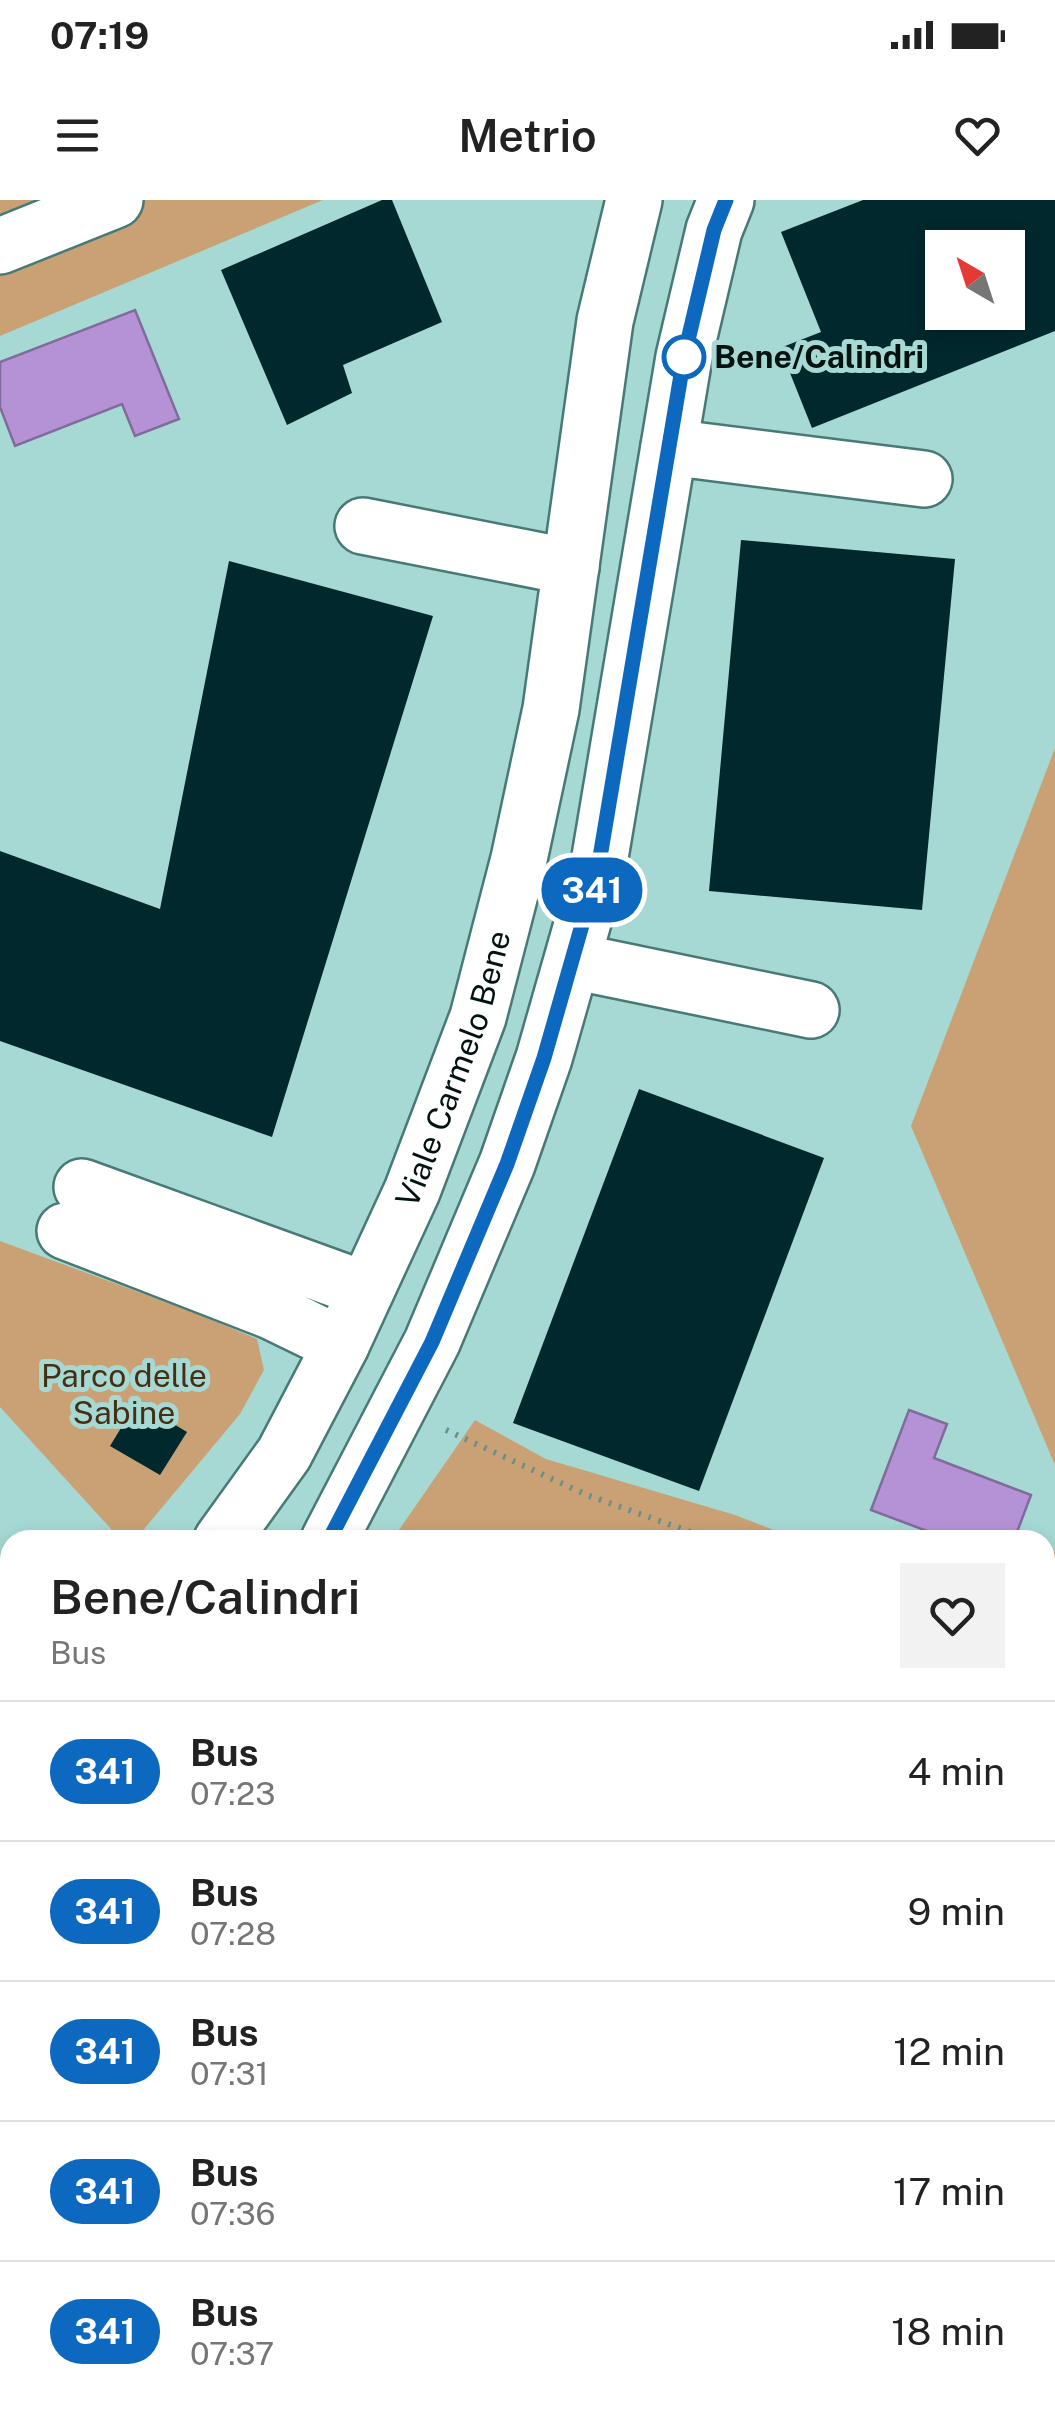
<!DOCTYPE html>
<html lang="it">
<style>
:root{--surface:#fff;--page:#f2f2f2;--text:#222;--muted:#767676;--line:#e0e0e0}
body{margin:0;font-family:"Public Sans",sans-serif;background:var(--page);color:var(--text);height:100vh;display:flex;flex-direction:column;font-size:38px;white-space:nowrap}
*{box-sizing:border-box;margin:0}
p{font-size:32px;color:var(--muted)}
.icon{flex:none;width:55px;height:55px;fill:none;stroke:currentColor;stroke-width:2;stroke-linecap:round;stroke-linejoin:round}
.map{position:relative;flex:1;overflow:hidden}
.drawer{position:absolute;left:0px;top:1330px;width:1055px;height:892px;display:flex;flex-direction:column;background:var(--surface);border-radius:30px 30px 0 0;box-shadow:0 5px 15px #0003}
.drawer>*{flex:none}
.badge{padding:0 20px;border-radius:32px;font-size:35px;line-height:65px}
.needle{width:65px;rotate:321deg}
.tools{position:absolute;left:925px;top:30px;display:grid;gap:20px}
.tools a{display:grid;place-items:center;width:100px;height:100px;border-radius:0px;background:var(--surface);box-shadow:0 5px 15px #0003;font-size:50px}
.map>.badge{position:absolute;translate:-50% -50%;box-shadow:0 0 0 5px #fff}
.round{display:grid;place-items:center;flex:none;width:105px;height:105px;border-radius:0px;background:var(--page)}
.head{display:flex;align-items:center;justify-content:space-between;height:170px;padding:0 50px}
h1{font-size:48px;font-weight:600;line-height:75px}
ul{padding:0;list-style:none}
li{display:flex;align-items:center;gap:30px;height:140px;padding:0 50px;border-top:2px solid var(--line)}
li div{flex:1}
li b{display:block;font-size:38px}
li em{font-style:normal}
li .badge{min-width:110px;font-weight:700;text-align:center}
.status{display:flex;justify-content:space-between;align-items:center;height:70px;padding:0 50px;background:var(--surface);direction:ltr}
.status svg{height:28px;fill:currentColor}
header{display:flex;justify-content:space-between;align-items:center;height:130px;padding:0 50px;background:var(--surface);font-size:45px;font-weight:600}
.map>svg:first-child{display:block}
.green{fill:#caa175}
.water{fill:#b592d5;stroke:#7f6c9a;stroke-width:2.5}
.building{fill:#00282d;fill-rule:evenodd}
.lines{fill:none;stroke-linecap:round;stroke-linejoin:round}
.minor-casing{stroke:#487a75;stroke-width:60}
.path{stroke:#698f8b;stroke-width:6;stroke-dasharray:2.5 8;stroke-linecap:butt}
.minor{stroke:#fff;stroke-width:55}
.line-casing{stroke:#fff;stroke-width:22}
.line{stroke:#0c69bf;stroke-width:15}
.stop-dot{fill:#fff;stroke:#0c69bf;stroke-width:5}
.labels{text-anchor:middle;stroke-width:10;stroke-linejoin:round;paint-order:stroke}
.stop-label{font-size:32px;font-weight:bold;fill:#011211;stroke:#a6d9d3;text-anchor:start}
.street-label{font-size:32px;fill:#011211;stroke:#a6d9d3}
.park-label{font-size:32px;fill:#462e14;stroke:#a6d9d3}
</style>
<div class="status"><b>07:19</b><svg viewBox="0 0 49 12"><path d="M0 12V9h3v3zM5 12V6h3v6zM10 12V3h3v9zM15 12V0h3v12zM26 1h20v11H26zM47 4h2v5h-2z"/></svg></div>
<header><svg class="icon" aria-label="menu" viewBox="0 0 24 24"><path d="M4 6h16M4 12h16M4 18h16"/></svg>Metrio<svg class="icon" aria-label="heart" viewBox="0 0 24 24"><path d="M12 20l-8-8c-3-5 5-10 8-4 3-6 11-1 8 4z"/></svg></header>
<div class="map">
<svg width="1055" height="2222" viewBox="0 0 1055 2222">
<rect width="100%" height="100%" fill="#a6d9d3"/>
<path class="green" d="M 0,0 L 323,0 L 0,136 Z
M 1055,548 L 1055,1265 L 911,926 Z
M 0,1041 L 198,1114 L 257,1139 L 264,1170 L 240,1214 L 135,1340 L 121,1340 L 0,1207 Z
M 475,1220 L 546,1259 L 735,1315 L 800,1340 L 392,1340 Z
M 1055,1350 L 1055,2222 L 0,2222 L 0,1832 L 10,1823 L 10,2212 L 1045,2212 L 1045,1375 Z"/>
<path class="water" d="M 135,110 L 179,219 L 135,236 L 122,204 L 15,246 L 0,207 L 0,162 Z
M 909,1210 L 947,1224 L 934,1258 L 1031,1295 L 1014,1340 L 951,1340 L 871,1310 Z"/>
<path class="building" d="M 382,0 L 392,0 L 442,122 L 343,165 L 352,193 L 287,225 L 221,70 Z
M 863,0 L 1055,0 L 1055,131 L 812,228 L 780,148 L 821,132 L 781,32 ZM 942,48 L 1008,48 L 1008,112 L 942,112 Z
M 741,340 L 955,359 L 922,710 L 709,691 Z
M 229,361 L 433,416 L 272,937 L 0,841 L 0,651 L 160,709 Z
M 639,889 L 824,958 L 699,1291 L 513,1223 Z
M 137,1202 L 187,1232 L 160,1275 L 110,1246 Z"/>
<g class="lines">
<defs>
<g id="minor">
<path d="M 0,46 L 115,0"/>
<path d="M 669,247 L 924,279"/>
<path d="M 363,326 L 571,367"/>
<path d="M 573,761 L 811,810"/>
<path d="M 82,987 L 366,1090"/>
<path d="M 65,1031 L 271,1111 L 341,1145"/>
<path id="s1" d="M 222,1340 L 284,1254 L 341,1145 L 412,991 L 478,817 L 519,659 L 551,509 L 605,121 L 634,0"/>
<path d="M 329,1340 L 432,1142 L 507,964 L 544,858 L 598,669 L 684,157 L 714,30 L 726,0"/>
<path d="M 10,1508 L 5,1546 L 10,1576"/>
<path d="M 0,1638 L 10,1629"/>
<path d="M 0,1748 L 10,1738"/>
<path d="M 1045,1896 L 1055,1898"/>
</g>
</defs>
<use href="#minor" class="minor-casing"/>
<path class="path" d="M 446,1230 L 587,1295 L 713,1340
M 0,1406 L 10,1394
M 1045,1452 L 1055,1452
M 0,2016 L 10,2006"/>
<use href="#minor" class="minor"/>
</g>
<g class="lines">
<defs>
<path id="line" d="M 329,1340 L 432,1142 L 507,964 L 544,858 L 598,669 L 684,157 L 714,30 L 726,0"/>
</defs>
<use href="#line" class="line-casing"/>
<use href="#line" class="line"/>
</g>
<circle class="stop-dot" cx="684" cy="157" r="20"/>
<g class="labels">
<g class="stop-label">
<text x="714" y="168">Bene/Calindri</text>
</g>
<g class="street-label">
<text dy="11" stroke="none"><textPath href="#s1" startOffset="528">Viale Carmelo Bene</textPath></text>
</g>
<g class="park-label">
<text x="124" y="1187">Parco delle<tspan x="124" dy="37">Sabine</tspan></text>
</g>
</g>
</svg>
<div class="tools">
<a><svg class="needle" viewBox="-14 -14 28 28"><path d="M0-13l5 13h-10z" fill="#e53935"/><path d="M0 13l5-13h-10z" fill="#767676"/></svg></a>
</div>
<b class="badge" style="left:592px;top:690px;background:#0c69bf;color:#fff">341</b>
<section class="drawer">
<div class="head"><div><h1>Bene/Calindri</h1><p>Bus</p></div><a class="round"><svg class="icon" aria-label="heart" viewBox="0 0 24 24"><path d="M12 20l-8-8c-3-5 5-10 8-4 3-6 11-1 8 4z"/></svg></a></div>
<ul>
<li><span class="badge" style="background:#0c69bf;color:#fff">341</span><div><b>Bus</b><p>07:23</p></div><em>4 min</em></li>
<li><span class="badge" style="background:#0c69bf;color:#fff">341</span><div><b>Bus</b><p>07:28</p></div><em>9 min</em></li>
<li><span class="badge" style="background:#0c69bf;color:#fff">341</span><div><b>Bus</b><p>07:31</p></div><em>12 min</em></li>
<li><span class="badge" style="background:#0c69bf;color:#fff">341</span><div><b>Bus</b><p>07:36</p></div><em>17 min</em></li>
<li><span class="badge" style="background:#0c69bf;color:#fff">341</span><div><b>Bus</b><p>07:37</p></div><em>18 min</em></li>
</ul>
</section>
</div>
